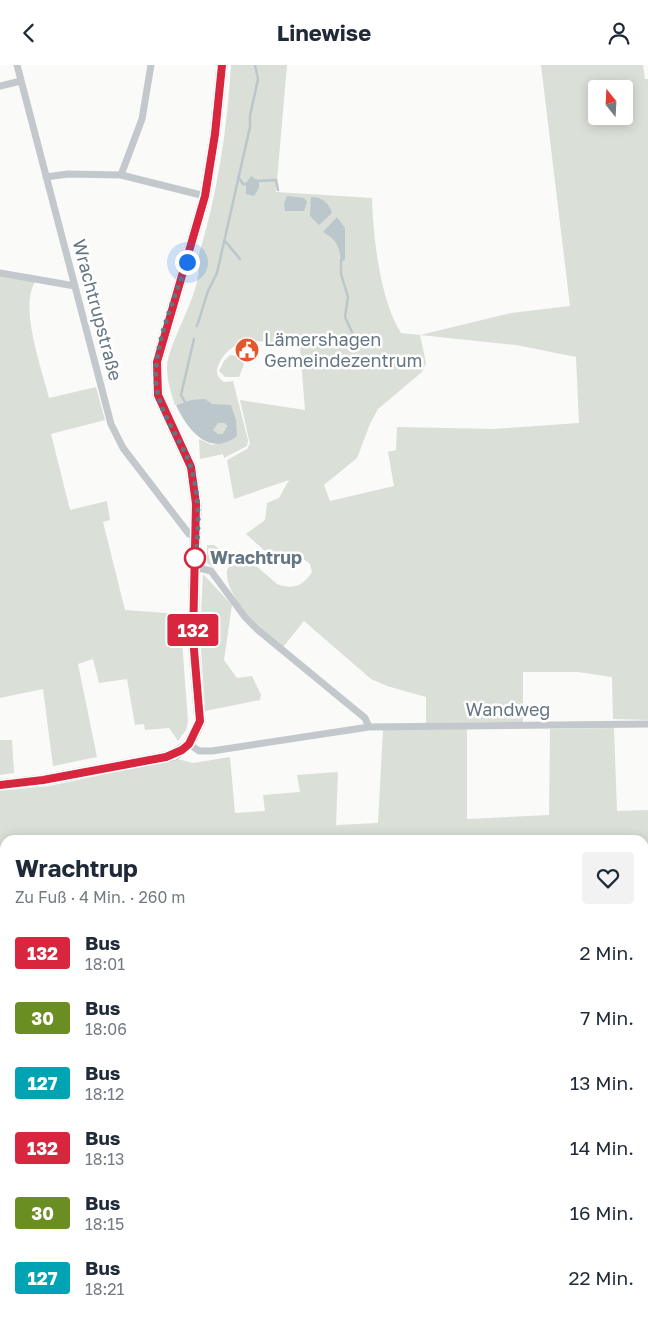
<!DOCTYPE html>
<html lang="de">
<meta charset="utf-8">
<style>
:root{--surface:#fff;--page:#f2f2f3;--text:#1f2937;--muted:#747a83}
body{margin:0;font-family:"Golos Text",sans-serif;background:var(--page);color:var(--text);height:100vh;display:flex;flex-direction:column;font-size:19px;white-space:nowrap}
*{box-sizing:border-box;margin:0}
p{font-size:16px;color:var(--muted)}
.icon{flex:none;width:28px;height:28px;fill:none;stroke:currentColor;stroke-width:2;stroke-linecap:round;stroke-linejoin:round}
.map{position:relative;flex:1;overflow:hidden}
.details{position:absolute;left:0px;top:770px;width:649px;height:486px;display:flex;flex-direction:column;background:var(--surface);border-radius:15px 15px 0 0;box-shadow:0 2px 12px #0003}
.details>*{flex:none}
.badge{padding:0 10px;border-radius:4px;font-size:18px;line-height:32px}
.needle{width:32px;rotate:342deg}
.fabs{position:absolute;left:588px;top:15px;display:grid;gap:10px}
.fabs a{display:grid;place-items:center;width:45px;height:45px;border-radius:5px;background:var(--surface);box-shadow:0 2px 12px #0003;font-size:25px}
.you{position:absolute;width:25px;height:25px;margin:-12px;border:4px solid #fff;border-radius:50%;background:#1a73e8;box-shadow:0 0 0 8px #1a73e833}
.map>.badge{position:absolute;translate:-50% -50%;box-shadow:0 0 0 2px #fff}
.round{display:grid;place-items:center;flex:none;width:52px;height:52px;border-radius:5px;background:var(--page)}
.summary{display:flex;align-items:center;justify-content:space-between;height:85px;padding:0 15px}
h1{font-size:24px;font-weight:700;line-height:38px}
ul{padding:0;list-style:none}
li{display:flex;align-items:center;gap:15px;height:65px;padding:0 15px}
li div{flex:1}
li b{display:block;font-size:19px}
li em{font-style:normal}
li .badge{min-width:55px;font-weight:700;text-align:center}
header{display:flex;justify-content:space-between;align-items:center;height:65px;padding:0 15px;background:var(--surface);font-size:22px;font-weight:700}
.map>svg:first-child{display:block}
.green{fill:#dadfd7;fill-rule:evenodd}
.water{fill:#bbc7cb;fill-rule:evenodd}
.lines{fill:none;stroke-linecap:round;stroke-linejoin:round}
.stream{stroke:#bbc7cb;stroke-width:2.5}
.secondary-casing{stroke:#b3babf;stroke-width:11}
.minor{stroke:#c3c8cc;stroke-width:7}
.secondary{stroke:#fff;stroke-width:10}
.line-casing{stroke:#fff;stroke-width:11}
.line{stroke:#d7263d;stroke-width:8}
.walk{stroke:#657683;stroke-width:5;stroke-dasharray:0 9}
.stop-dot{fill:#fff;stroke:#d7263d;stroke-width:2.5}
.labels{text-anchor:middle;stroke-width:5;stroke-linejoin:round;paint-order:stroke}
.street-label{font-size:18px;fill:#657683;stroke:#fff}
.poi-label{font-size:18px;fill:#657683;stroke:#fff;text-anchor:start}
.stop-label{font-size:18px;font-weight:bold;fill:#657683;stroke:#fff;text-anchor:start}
</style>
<header><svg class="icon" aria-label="back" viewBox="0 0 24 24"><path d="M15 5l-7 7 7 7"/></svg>Linewise<svg class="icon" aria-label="person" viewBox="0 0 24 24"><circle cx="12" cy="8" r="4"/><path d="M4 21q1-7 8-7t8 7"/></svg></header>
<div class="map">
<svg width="648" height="1256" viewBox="0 0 648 1256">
<rect width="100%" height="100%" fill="#fafaf8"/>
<path class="green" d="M 231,0 L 287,0 L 276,127 L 372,133 C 373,172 380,235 401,268 L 420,270 L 511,248 L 570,241 L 541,0 L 643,0 L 645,14 L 648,14 L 648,655 L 613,654 L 612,612 L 578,607 L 523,607 L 523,657 L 426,658 L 426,632 L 387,621 L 371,614 L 304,556 L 283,582 C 263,565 224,533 227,505 L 239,486 L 277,519 C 293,525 303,521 312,507 L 310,499 L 305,495 L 266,487 L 246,469 L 265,455 L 267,438 L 279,433 L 289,415 L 234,434 L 227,395 L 247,384 L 250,379 L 240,335 L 305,345 L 300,282 C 270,277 233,266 218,301 C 215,307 218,313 224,317 L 233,316 L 248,375 L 247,381 L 224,393 L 223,389 L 200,394 L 199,374 L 212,380 L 237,371 L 212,339 L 191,335 L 175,340 C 171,328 167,316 167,302 C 168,276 207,219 197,196 C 217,132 227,67 231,0 ZM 596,24 L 624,24 L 624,51 L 596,51 ZM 420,270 L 516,280 L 576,292 L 579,358 L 494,364 L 397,362 L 396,385 L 388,387 L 394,421 L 330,436 L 324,420 L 357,393 L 370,359 L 378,344 L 422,307 L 426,298 Z
M 0,210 L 35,217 C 19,243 42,304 49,333 L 96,322 L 105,355 L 51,369 L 70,445 L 107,436 L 110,455 L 103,457 L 125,545 L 180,549 L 188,657 L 186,665 L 178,676 L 169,663 L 145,665 L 144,659 L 135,660 L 127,614 L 99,618 L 93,594 L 78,599 L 97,692 L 53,701 L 43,624 L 0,633 Z
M 230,290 L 239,291 L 244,299 L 239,312 L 225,312 L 219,306 L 224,296 Z
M213 364a7 7 0 1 1 14 0a7 7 0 1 1-14 0Z
M 214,480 L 222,486 L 224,495 L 220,500 L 212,502 L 207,498 L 207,480 Z
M 203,509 L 232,540 L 224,595 L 237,613 L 252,611 L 261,630 L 260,635 L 205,646 L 200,569 Z
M 614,663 L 617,746 L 648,745 L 648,1256 L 0,1256 L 0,726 L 49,721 L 178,694 L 193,698 L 230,692 L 235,748 L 265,746 L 263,730 L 300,727 L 297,710 L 338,707 L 336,760 L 378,758 L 383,665 L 467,664 L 467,754 L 549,750 L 550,664 ZM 5,775 L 644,775 L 644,1251 L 5,1251 Z
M 0,675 L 12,675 L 14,708 L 0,710 Z"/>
<path class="water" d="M 251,111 L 259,116 L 259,123 L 254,131 L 246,129 L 246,118 Z
M 287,131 L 304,133 L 307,137 L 304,146 L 285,146 L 284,139 Z
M 311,132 C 322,132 329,138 332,148 L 319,160 L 310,151 Z
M 337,152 L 345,163 L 345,194 L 341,198 C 340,182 337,175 323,167 Z
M 205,334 L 212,339 L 231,340 L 236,355 L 237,371 C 209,393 187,364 176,340 L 191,335 ZM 218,358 L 224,358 L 227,361 L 223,369 L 218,369 L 213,365 Z"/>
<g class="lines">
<path class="stream" d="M 238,112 L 243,119 L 248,119
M 256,116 L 276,115 L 278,125
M 225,176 L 240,194
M 341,195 L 341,209 L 348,232 L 345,252 L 356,276
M 197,261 L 208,226 L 217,208 L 250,62 L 250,51 L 258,14 L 255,0
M 186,339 L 181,330 L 194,274"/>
<defs>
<path id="secondary" d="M 0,720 L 43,715 L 166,692 L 174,690 L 189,679 L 200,657 L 193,573 L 196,439 L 191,402 L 158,330 L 157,297 L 205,131 L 215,69 L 222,0"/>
</defs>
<use href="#secondary" class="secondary-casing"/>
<path class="minor" d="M 17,0 L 111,359 L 123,383 L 189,469 L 196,472
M 0,21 L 21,16
M 121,110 L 142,54 L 151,0
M 46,112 L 68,109 L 121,110 L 205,131
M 0,208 L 75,221
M 195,502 L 211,506 L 245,552 L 258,565 L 365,653 L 369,662
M 189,679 L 199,686 L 212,686 L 369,662 L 648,659"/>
<use href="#secondary" class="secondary"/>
</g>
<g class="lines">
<defs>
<path id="line" d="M 0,720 L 43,715 L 166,692 L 182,685 L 189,679 L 200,656 L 193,573 L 196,439 L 191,402 L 158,330 L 157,297 L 205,131 L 215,69 L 222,0"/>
</defs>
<use href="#line" class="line-casing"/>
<use href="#line" class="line"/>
<path class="walk" d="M 187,197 C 175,233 153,281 156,318 C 158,344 176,368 187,392 C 200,422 200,461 195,493"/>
</g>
<defs>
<symbol id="civic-disc" viewBox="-11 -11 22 22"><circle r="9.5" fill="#e4572e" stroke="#fff"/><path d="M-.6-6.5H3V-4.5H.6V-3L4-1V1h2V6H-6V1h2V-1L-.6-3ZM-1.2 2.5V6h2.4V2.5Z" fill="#fff"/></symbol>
</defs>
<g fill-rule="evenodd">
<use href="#civic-disc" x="233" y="271" width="28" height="28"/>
</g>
<circle class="stop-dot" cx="195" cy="493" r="10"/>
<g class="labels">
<g class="street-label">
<text transform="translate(97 245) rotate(75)" y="6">Wrachtrupstraße</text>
<text x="508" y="651">Wandweg</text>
</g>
<g class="poi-label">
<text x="264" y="281">Lämershagen<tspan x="264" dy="21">Gemeindezentrum</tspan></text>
</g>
<g class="stop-label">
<text x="210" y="499">Wrachtrup</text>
</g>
</g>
</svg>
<div class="fabs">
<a><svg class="needle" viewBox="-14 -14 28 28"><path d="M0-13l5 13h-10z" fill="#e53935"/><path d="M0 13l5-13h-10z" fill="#747a83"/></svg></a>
</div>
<div class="you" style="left:187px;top:197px"></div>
<b class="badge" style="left:193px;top:565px;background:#d7263d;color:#fff">132</b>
<section class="details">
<div class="summary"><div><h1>Wrachtrup</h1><p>Zu Fuß · 4 Min. · 260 m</p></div><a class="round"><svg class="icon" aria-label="heart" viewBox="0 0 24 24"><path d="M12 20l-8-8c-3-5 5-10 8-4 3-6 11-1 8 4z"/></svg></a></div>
<ul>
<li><span class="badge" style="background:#d7263d;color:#fff">132</span><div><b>Bus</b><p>18:01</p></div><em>2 Min.</em></li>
<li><span class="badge" style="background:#6b8e23;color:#fff">30</span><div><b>Bus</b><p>18:06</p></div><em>7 Min.</em></li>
<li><span class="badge" style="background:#00a3b4;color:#fff">127</span><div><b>Bus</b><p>18:12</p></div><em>13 Min.</em></li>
<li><span class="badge" style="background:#d7263d;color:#fff">132</span><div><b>Bus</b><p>18:13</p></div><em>14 Min.</em></li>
<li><span class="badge" style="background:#6b8e23;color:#fff">30</span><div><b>Bus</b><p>18:15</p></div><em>16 Min.</em></li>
<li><span class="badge" style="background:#00a3b4;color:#fff">127</span><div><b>Bus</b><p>18:21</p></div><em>22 Min.</em></li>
</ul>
</section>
</div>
